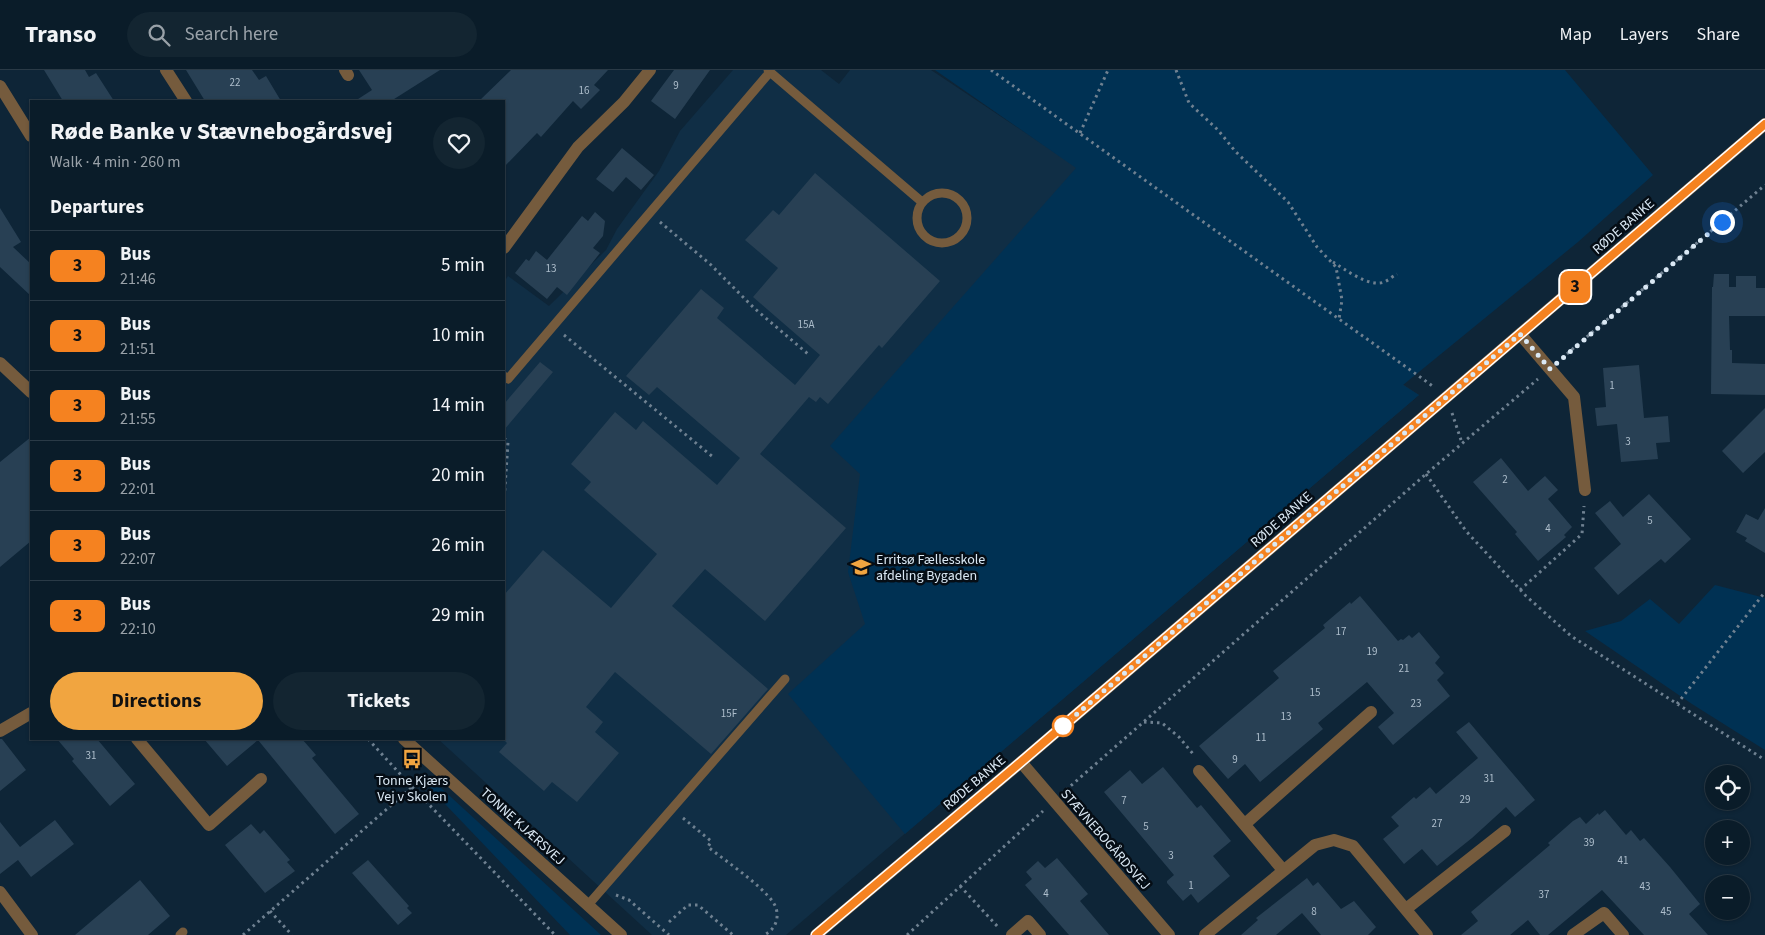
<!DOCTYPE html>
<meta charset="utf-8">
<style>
:root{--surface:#0a1c29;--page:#132531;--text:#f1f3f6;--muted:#99a1a8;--line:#2a3a46;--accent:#f1a540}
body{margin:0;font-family:"Source Sans 3",sans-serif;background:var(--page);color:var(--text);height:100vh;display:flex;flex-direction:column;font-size:19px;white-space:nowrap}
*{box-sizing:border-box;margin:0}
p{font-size:16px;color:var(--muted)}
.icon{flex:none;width:28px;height:28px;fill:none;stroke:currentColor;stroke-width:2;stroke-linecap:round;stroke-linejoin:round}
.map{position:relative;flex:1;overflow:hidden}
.panel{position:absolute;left:30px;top:30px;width:475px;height:640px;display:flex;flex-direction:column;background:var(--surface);border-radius:0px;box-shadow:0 1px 4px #0004,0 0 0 1px var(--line)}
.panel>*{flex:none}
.badge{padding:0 10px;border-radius:8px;font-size:18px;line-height:32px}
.tools{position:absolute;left:1705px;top:695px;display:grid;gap:10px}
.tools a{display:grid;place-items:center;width:45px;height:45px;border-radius:50%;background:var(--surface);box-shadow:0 1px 4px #0004,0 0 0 1px var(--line);font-size:25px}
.you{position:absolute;width:25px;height:25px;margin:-12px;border:4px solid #fff;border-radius:50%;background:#1a73e8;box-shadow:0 0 0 8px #1a73e833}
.map>.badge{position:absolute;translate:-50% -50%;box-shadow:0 0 0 2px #fff}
h2{padding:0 20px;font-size:19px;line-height:45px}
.round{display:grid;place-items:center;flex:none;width:52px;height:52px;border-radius:26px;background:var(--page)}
.summary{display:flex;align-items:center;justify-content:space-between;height:85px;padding:0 20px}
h1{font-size:24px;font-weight:700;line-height:38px}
.action{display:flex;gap:10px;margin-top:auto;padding:10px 20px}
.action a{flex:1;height:58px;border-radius:30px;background:var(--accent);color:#111;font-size:20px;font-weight:700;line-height:58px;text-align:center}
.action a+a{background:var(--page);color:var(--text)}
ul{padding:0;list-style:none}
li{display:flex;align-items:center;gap:15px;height:70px;padding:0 20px;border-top:1px solid var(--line)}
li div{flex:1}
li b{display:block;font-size:19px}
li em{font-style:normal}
li .badge{min-width:55px;font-weight:700;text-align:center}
header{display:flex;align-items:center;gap:30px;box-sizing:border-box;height:70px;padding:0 25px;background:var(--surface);border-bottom:1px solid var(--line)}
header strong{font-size:24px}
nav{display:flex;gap:28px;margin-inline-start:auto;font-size:18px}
.search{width:350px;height:45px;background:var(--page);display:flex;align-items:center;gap:12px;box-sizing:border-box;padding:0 18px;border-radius:28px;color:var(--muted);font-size:19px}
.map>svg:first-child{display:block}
.built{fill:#102e45}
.green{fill:#003153}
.building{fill:#284054}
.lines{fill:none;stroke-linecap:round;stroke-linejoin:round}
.path{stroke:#6f8191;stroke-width:3;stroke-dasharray:2.5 4;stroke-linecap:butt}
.service{stroke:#755b3d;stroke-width:9}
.minor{stroke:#755b3d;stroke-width:12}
.tertiary{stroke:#755b3d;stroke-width:12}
.line-casing{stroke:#fff;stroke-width:11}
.line{stroke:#f58220;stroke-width:8}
.walk{stroke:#dae8f4;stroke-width:5;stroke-dasharray:0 9}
.stop-dot{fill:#fff;stroke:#f58220;stroke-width:2.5}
.labels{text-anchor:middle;stroke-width:5;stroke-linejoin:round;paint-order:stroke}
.number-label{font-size:11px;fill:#aebecc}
.street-label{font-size:14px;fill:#dae8f4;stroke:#050d15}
.poi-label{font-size:14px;fill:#dae8f4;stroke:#050d15;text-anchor:start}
</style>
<header>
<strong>Transo</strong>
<div class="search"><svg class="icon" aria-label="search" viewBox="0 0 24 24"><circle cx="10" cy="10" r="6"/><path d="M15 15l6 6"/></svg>Search here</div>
<nav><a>Map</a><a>Layers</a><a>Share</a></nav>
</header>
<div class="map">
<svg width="1765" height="865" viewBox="0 0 1765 865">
<rect width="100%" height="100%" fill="#0e2537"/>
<path class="built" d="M 733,0 L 821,0 L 839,14 L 850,0 L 931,0 L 1419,325 L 786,865 L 652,865 L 438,669 L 504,669 L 504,212 L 508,206 L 549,236 L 606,180 L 617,159 L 659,101 L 680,61 Z"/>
<path class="green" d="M 935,0 L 1565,0 L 1653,105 L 1578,172 L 1403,315 L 1419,325 L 905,764 L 788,624 L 865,554 L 848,502 L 860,404 L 830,376 L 1076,98 Z
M 1715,515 L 1765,528 L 1765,680 L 1692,634 L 1585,561 L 1621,551 L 1650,529 L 1679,554 Z
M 428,706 L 601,865 L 570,865 L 424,712 Z"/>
<path class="building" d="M 44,0 L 85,0 L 89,7 L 96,3 L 114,31 L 63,31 Z
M 186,0 L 252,0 L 259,10 L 266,6 L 281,31 L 205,31 Z
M 359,0 L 440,0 L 391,31 L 355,31 L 372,20 Z
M 511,0 L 608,0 L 594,15 L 600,20 L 581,39 L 573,31 L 541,67 L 537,63 L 504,97 L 504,31 L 479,31 Z
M 674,0 L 710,0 L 675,49 L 651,31 Z
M 622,78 L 654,105 L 641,120 L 626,107 L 613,122 L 596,109 Z
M 815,103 L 940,211 L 882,278 L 879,275 L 828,334 L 820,327 L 816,332 L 809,327 L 760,384 L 846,458 L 765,551 L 705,499 L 672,536 L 768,619 L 711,684 L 615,602 L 586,637 L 603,652 L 595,662 L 619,683 L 577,732 L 552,712 L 544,721 L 499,682 L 507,673 L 504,670 L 504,525 L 543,480 L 611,538 L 657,484 L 584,420 L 591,412 L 571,394 L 615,342 L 636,360 L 643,351 L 717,415 L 740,388 L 657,317 L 649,325 L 626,306 L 701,219 L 724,238 L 717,248 L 795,315 L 820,285 L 753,227 L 778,198 L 745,170 L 773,140 L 779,145 Z
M 0,138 L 21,172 L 13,177 L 31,194 L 31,226 L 0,197 Z
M 595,142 L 605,151 L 603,166 L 593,178 L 600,183 L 567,225 L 557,217 L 547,229 L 515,203 L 526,189 L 529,191 L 536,181 L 547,190 L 582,146 L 588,151 Z
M 1714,204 L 1729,204 L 1729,217 L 1736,217 L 1736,206 L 1756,206 L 1756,218 L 1765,218 L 1765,246 L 1729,246 L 1730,280 L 1732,280 L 1732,293 L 1765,294 L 1765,325 L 1711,324 L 1712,217 L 1713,217 Z
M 540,292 L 553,302 L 504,360 L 504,334 Z
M 1639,295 L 1644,348 L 1668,346 L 1670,372 L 1656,373 L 1658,389 L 1621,392 L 1617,354 L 1597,356 L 1595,338 L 1606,337 L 1603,298 Z
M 1765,338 L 1765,382 L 1743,403 L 1722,381 Z
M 31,367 L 31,471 L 0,497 L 0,392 Z
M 1501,388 L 1528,421 L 1545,406 L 1558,420 L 1548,429 L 1572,457 L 1564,465 L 1566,467 L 1538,491 L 1515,464 L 1517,462 L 1473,412 Z
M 1649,424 L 1691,469 L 1665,493 L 1661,489 L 1618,525 L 1594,498 L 1621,474 L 1595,443 L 1610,431 L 1623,447 Z
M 1765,438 L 1765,483 L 1745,471 L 1747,468 L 1736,462 L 1746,444 L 1758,450 Z
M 1360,526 L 1398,571 L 1401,569 L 1403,570 L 1409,565 L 1412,568 L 1419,562 L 1440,587 L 1435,593 L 1444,603 L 1437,610 L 1450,626 L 1393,675 L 1378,657 L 1394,643 L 1367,612 L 1318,653 L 1323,659 L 1260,712 L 1245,694 L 1228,709 L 1199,676 L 1279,608 L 1273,601 L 1325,558 L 1323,555 L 1350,532 L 1351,534 Z
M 1469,652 L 1535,730 L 1515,747 L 1506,737 L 1472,768 L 1437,796 L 1422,779 L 1404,794 L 1383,769 L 1399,756 L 1391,747 L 1414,727 L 1416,729 L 1430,717 L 1436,724 L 1478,688 L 1456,662 Z
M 0,669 L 2,669 L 26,700 L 0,721 Z
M 57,669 L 97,669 L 135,714 L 110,736 L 72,691 L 74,689 Z
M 204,669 L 302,669 L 316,685 L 312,688 L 359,744 L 335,764 L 258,670 L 227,696 Z
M 1163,697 L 1197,738 L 1201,735 L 1231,771 L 1213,786 L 1230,806 L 1198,833 L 1191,824 L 1183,831 L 1167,813 L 1167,811 L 1174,805 L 1104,722 L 1130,700 L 1142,714 Z
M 1605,740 L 1626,765 L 1631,760 L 1640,771 L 1644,768 L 1670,797 L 1700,834 L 1689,844 L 1708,865 L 1644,865 L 1602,820 L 1548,865 L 1540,865 L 1528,850 L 1510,865 L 1461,865 L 1478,851 L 1471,842 L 1550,775 L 1548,773 L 1573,751 L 1580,747 L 1586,754 L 1598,743 L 1599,745 Z
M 55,750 L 74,774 L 31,807 L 18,790 L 0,804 L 0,752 L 20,777 Z
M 251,754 L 260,764 L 264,760 L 290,790 L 287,792 L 295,801 L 265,823 L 225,775 Z
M 1057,788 L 1088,824 L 1080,831 L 1109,865 L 1069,865 L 1025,815 L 1032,809 L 1026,802 L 1038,791 L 1045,798 Z
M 368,790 L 409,836 L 407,838 L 412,843 L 398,855 L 352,803 Z
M 1307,808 L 1313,816 L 1318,812 L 1341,839 L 1354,831 L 1376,857 L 1368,865 L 1321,865 L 1302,843 L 1276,865 L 1241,865 L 1258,850 L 1256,848 Z
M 140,810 L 170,846 L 148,865 L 75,865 Z"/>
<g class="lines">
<path class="path" d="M 991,0 L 1434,317
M 1176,0 L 1189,33 L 1218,60 L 1235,81 L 1288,132 L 1317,177 L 1336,197 L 1342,230 L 1339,249
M 1080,63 L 1108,0
M 660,152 L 710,194 L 754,238 L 808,284
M 1333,192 C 1344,199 1370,218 1384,212 C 1389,210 1393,206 1397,204
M 564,265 L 713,387
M 1562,288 L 1765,115
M 1452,343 L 1462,373
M 504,368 L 508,372 L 504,432
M 1426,404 L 1466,461 L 1526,526 L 1571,566 L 1765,690
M 1520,520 L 1582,464 L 1584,436
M 1677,634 L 1765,522
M 1144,652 L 1162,653 L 1179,667 L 1194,685
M 368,669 L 412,717 L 555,865
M 1066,720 L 1426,404 L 1538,309
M 683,748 L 711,771 L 708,777 C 727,792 760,814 773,832 C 781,844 777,859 764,865
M 960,816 L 998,857
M 616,825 L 629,830 L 669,865
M 270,841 L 292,865
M 669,852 L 688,835 L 698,835 L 733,865
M 243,865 L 412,717
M 907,865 L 1043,741"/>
<path class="service" d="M 770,2 L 922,132
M917 148a25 25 0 1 1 50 0a25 25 0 1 1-50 0Z
M 504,306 L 508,309 L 770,2 L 768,0
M 588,835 L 785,609
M 180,865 L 183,862"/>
<path class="minor" d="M 166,0 L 186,31
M 345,0 L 348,5
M 0,16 L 31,66
M 504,178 L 578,77 L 624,32 L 650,0
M 1520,264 L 1574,327 L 1585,420
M 0,293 L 31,322
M 0,661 L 31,643
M 137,669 L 209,755 L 261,709
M 404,669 L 621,865
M 1021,692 L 1169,865
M 1199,701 L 1283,800
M 1245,754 L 1371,642
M 0,822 L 32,865
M 1406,839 L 1505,761
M 1012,865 L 1028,851 L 1040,865
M 1205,865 L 1315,775 L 1334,770 L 1353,776 L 1427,865
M 1573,865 L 1604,843 L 1623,865"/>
<path class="tertiary" d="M 816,865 L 1021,692 L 1765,54"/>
</g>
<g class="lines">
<defs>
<path id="line" d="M 816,865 L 1021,692 L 1765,54"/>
</defs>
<use href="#line" class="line-casing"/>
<use href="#line" class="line"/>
<path class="walk" d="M 1063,656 L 1520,264 L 1550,299 L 1722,152"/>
</g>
<defs>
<symbol id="school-bare" viewBox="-9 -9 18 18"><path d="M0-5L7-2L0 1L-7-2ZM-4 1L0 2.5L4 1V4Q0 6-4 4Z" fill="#f1a540" stroke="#050d15" stroke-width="2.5" paint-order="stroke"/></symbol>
<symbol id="bus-bare" viewBox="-9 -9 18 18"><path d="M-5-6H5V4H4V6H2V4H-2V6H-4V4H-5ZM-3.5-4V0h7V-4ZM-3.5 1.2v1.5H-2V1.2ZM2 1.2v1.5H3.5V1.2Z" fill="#f1a540" stroke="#050d15" stroke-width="2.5" paint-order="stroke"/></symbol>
</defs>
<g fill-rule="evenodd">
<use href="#school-bare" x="847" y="483" width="28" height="28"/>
<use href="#bus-bare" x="398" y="675" width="28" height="28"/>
</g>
<circle class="stop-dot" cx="1063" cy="656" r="10"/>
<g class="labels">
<g class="number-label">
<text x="235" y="16">22</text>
<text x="676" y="19">9</text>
<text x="584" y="24">16</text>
<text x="551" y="202">13</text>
<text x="806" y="258">15A</text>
<text x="1612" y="319">1</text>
<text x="1628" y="375">3</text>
<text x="1505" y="413">2</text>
<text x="1650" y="454">5</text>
<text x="1548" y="462">4</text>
<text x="1341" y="565">17</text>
<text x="1372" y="585">19</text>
<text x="1404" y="602">21</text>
<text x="1315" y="626">15</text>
<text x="1416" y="637">23</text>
<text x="729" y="647">15F</text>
<text x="1286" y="650">13</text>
<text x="1261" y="671">11</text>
<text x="91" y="689">31</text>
<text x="1235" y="693">9</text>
<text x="1489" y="712">31</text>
<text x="1465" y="733">29</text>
<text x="1124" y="734">7</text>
<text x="1437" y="757">27</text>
<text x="1146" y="760">5</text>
<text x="1589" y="776">39</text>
<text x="1171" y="789">3</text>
<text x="1623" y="794">41</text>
<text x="1191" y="819">1</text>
<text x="1645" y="820">43</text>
<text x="1046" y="827">4</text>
<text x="1544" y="828">37</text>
<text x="1314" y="845">8</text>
<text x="1666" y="845">45</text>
</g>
<g class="street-label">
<text transform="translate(1623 156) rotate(-41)" y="5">RØDE BANKE</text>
<text transform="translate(1281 449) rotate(-41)" y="5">RØDE BANKE</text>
<text transform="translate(974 712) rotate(-40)" y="5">RØDE BANKE</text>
<text transform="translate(523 756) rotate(42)" y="5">TONNE KJÆRSVEJ</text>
<text transform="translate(1106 769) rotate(49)" y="5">STÆVNEBOGÅRDSVEJ</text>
</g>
<g class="poi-label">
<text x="876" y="494">Erritsø Fællesskole<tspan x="876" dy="16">afdeling Bygaden</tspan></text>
<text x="412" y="715" text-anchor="middle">Tonne Kjærs<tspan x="412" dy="16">Vej v Skolen</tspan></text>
</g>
</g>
</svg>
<div class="tools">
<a><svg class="icon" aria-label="locate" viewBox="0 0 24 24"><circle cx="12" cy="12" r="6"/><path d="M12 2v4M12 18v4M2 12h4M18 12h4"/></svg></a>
<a>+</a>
<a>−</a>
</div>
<div class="you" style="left:1722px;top:152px"></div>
<b class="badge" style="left:1575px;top:217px;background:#f58220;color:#111">3</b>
<section class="panel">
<div class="summary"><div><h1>Røde Banke v Stævnebogårdsvej</h1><p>Walk · 4 min · 260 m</p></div><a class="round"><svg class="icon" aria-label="heart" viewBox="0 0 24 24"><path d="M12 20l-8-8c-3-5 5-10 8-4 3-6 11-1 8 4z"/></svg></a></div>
<h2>Departures</h2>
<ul>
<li><span class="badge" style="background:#f58220;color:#111">3</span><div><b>Bus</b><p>21:46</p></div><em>5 min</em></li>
<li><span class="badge" style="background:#f58220;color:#111">3</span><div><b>Bus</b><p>21:51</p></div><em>10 min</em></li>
<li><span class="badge" style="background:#f58220;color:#111">3</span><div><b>Bus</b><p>21:55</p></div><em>14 min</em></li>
<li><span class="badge" style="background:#f58220;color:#111">3</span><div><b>Bus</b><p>22:01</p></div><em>20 min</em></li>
<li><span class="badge" style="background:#f58220;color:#111">3</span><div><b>Bus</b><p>22:07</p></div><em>26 min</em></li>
<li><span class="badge" style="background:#f58220;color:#111">3</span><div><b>Bus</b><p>22:10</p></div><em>29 min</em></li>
</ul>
<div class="action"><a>Directions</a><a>Tickets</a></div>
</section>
</div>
